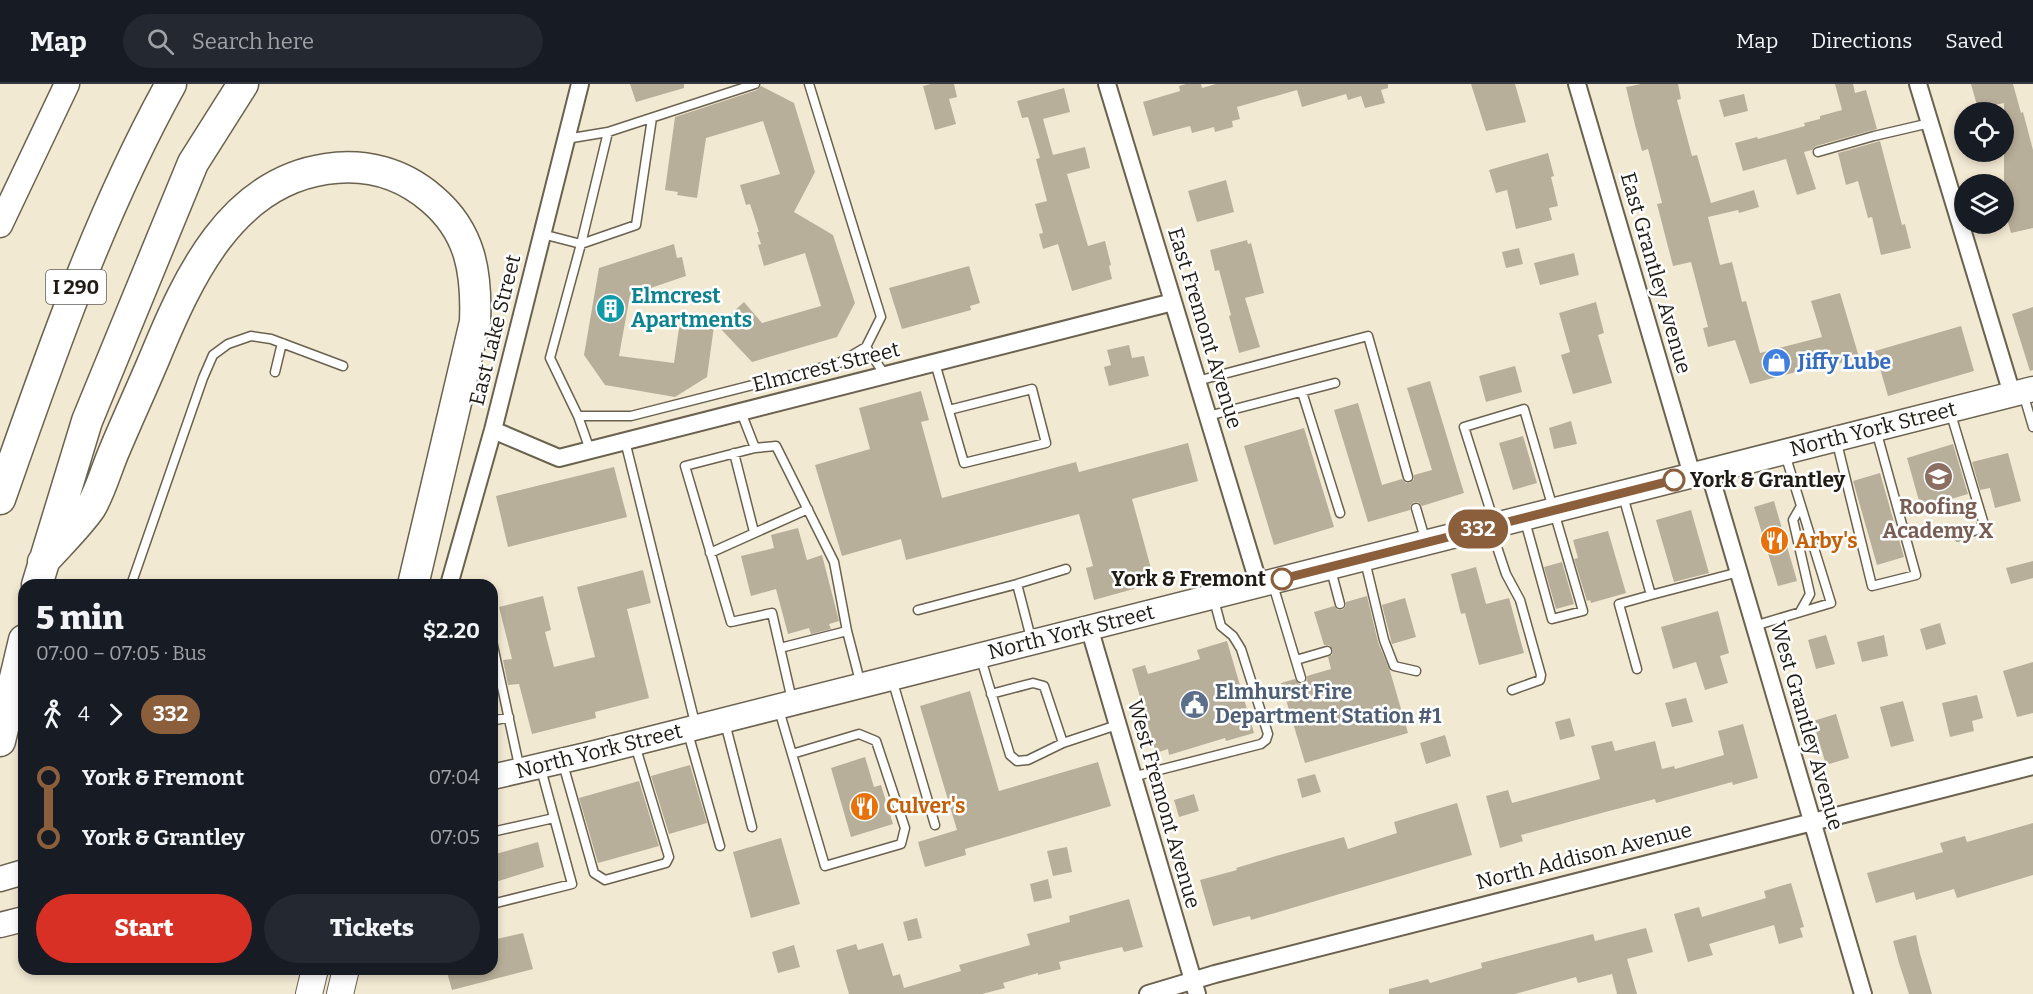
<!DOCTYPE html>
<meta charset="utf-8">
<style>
:root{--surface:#171b24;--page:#242831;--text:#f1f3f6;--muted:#9ea1a6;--line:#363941;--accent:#d93025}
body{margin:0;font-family:Bitter,serif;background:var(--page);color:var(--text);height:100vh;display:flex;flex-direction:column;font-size:22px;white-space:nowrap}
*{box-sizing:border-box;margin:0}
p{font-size:20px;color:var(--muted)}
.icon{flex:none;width:33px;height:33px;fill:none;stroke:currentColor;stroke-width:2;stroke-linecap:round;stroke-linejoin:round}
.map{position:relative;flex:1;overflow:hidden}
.drawer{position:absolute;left:18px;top:495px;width:480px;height:396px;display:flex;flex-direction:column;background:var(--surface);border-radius:18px;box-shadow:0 3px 9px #0003}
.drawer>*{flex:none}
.badge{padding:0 12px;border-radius:20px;font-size:21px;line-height:39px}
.buttons{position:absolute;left:1954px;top:18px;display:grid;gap:12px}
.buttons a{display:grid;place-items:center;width:60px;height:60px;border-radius:50%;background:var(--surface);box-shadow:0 3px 9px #0003;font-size:30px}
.map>.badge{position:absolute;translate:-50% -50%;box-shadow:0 0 0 3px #fff}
.legs{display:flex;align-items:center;gap:9px;height:66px;padding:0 18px;font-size:20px}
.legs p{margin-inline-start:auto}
.head{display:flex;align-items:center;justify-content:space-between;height:102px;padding:0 18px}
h1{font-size:33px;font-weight:800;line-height:45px}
.action{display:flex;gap:12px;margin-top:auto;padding:12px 18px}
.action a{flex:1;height:69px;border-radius:36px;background:var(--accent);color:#fff;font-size:24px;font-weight:800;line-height:69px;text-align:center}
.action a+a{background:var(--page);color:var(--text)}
ul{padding:0 18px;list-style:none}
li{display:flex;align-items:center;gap:21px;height:60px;font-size:22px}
li i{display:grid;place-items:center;width:9px;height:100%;margin:0 8px;background:currentColor}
li i::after{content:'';width:15px;height:15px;margin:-8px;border:4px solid;border-radius:50%;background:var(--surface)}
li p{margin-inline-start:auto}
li:first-child i{background:linear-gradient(#0000 50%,currentColor 0)}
li:last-child i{background:linear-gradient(currentColor 50%,#0000 0)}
header{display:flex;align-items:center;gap:36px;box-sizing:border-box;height:84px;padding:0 30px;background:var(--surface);border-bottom:2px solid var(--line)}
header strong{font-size:28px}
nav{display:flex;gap:33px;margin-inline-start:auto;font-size:21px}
.search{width:420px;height:54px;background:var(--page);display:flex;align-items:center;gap:15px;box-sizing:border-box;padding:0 21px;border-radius:33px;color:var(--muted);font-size:22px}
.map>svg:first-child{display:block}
.building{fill:#b8af9a}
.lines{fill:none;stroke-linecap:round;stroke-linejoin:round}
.lane-casing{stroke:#6a624f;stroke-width:11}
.street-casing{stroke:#6a624f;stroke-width:20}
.secondary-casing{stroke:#6a624f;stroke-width:27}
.primary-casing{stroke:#6a624f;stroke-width:28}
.highway-casing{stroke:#6a624f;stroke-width:33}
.lane{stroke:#fff;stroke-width:8}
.street{stroke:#fff;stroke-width:16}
.secondary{stroke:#fff;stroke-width:24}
.primary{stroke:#fff;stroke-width:26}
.highway{stroke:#fff;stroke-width:30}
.line-1-casing{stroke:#fff;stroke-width:14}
.line-1{stroke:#8b5e3c;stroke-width:9}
.stop-1-dot{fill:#fff;stroke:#8b5e3c;stroke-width:3}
.labels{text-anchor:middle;stroke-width:5;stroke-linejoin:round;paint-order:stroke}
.shield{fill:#fff;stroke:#63605b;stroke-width:1.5}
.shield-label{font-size:20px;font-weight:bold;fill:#201c15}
.street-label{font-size:21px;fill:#201c15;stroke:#fff}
.culture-label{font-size:21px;font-weight:bold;fill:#0d838f;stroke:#fff;text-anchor:start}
.shop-label{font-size:21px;font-weight:bold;fill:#366cbe;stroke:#fff;text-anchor:start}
.stop-label{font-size:21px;font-weight:bold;fill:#201c15;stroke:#fff;text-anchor:start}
.education-label{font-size:21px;font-weight:bold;fill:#785e54;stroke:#fff}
.food-label{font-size:21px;font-weight:bold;fill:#c56008;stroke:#fff;text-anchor:start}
.service-label{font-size:21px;font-weight:bold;fill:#4e5e75;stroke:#fff;text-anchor:start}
</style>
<header>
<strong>Map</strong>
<div class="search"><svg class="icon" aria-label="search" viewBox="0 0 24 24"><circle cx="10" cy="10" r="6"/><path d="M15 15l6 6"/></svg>Search here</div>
<nav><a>Map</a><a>Directions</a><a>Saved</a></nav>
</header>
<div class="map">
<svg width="2033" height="910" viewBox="0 0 2033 910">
<rect width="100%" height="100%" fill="#f2e9d3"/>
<path class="building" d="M 630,0 L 684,0 L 684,4 L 636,18 Z
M 931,0 L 954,0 L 957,13 L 949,15 L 956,40 L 935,46 L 923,2 Z
M 1186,0 L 1201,0 L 1202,4 L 1216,0 L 1388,0 L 1388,4 L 1381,6 L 1385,19 L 1365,24 L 1361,12 L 1348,16 L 1346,10 L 1302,23 L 1297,6 L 1237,23 L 1240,35 L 1232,37 L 1233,43 L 1215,48 L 1214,43 L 1192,49 L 1190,42 L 1153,52 L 1143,18 L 1180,7 L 1179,2 Z
M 1471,0 L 1515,0 L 1526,38 L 1486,47 Z
M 1641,0 L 1678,0 L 1681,15 L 1677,16 L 1692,72 L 1697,71 L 1711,119 L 1754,106 L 1759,123 L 1739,129 L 1738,126 L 1708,133 L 1720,181 L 1732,178 L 1742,218 L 1746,217 L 1760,269 L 1822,253 L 1811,217 L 1840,209 L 1859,273 L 1831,282 L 1830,279 L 1750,300 L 1735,256 L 1708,263 L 1703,244 L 1708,243 L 1691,178 L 1673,182 L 1657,120 L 1662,119 L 1648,65 L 1642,67 L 1635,41 L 1626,3 Z
M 1835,0 L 1853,0 L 1855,9 L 1866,6 L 1877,45 L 1816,62 L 1812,66 L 1804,68 L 1816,105 L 1797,111 L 1786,75 L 1743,87 L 1735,59 L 1757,53 L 1758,55 L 1805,42 L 1804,39 L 1820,35 L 1820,32 L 1842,26 Z
M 1971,0 L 2013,0 L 2021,29 L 2023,28 L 2033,66 L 2033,144 L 2011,149 L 2004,123 L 2004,19 L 1978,25 Z
M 761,2 L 794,19 L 815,88 L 794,128 L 833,151 L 855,219 L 837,253 L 752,278 L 718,242 L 744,218 L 762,239 L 821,222 L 805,169 L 764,182 L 758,161 L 761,160 L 757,148 L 759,148 L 750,120 L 746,121 L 740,101 L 780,90 L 763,37 L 706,54 L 697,114 L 677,111 L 678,108 L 665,106 L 675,33 L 757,6 Z
M 1064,4 L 1070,28 L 1043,35 L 1053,71 L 1085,63 L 1090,84 L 1067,90 L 1088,162 L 1105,157 L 1111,181 L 1109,182 L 1112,195 L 1072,207 L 1058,160 L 1043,165 L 1039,150 L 1043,149 L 1035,120 L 1047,117 L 1036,75 L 1040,74 L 1028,33 L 1022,34 L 1017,17 Z
M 1744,10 L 1748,27 L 1724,33 L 1719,16 Z
M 1880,57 L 1902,141 L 1905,140 L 1911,164 L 1881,171 L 1872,133 L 1868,134 L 1858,97 L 1846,101 L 1838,69 Z
M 1548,69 L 1554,92 L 1551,93 L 1558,122 L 1549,124 L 1552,136 L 1516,145 L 1507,106 L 1496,109 L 1489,86 Z
M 1226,96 L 1234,128 L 1197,138 L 1188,107 Z
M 1247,156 L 1248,160 L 1251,159 L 1264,209 L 1245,214 L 1260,263 L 1239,269 L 1229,232 L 1231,231 L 1219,186 L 1215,187 L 1210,166 Z
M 674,160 L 677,174 L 682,173 L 686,192 L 630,211 L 619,272 L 674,279 L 680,237 L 714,242 L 707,293 L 675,313 L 605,301 L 584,271 L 599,184 Z
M 1519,164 L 1523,180 L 1506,184 L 1502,168 Z
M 1574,169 L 1579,191 L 1540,201 L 1534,179 Z
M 969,182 L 980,219 L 970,222 L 971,226 L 902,245 L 889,204 Z
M 1596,218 L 1604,249 L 1598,251 L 1612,299 L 1573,310 L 1561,271 L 1570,268 L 1559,229 Z
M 2033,223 L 2033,286 L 2030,287 L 2012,230 Z
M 1961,242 L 1974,287 L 1888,312 L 1875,267 Z
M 1129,261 L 1132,274 L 1144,272 L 1149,292 L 1109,302 L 1104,283 L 1111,281 L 1107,266 Z
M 1515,282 L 1522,308 L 1486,318 L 1479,292 Z
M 1430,297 L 1464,409 L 1422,422 L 1418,418 L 1414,418 L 1410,422 L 1410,426 L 1368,438 L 1334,326 L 1358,319 L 1382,401 L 1402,395 L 1406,399 L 1410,399 L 1414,395 L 1414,391 L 1432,386 L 1407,304 Z
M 921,307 L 929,336 L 921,338 L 942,414 L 1076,378 L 1079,388 L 1188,359 L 1198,397 L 1132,415 L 1155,499 L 1094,516 L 1086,484 L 1093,482 L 1079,430 L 906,476 L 901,455 L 842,472 L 815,381 L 870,365 L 859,324 Z
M 1571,337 L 1577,360 L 1554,365 L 1549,344 Z
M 1304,344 L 1334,443 L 1274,461 L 1244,362 Z
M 1523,352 L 1537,399 L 1513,406 L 1499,359 Z
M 1953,360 L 1968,410 L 1921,424 L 1907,374 Z
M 2008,369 L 2021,417 L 1995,424 L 1990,404 L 1980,406 L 1972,378 Z
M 614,383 L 627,433 L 508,463 L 496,412 Z
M 1880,389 L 1904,473 L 1877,481 L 1853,397 Z
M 1774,417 L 1797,497 L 1778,502 L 1754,423 Z
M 1691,426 L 1709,489 L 1674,498 L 1656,436 Z
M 798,444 L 807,476 L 822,471 L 839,537 L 829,540 L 831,545 L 811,550 L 809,544 L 788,550 L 776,505 L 751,512 L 741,472 L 774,464 L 771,451 Z
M 1608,447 L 1626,509 L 1591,519 L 1590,516 L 1587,517 L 1574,475 L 1578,474 L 1573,456 Z
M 2033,477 L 2033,494 L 2011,500 L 2006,484 Z
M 1562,478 L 1574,520 L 1556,525 L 1544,483 Z
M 1476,483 L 1486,520 L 1509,514 L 1524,569 L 1479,581 L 1465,529 L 1461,530 L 1451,490 Z
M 643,486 L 651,519 L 627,525 L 649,614 L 595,628 L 596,634 L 532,650 L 519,600 L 508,601 L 503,576 L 512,575 L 499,523 L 543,512 L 551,546 L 545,548 L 554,583 L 595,573 L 577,503 Z
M 1367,512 L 1378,558 L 1390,587 L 1408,649 L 1305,679 L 1281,599 L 1295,595 L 1299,600 L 1303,600 L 1307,596 L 1307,592 L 1331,585 L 1328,573 L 1332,571 L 1333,566 L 1329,561 L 1324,561 L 1314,528 L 1334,522 L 1338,526 L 1342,526 L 1346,522 L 1346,518 Z
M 1405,514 L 1416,553 L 1392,560 L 1382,521 Z
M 1718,527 L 1729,569 L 1720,572 L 1728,599 L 1705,606 L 1696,578 L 1673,585 L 1661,543 Z
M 1940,539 L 1946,560 L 1926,566 L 1920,545 Z
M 1826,551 L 1835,580 L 1816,585 L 1808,556 Z
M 1884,551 L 1888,572 L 1862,578 L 1857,558 Z
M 1227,557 L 1254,649 L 1226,657 L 1225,654 L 1169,671 L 1168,665 L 1156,669 L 1132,585 L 1145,581 L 1148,590 L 1200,575 L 1197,566 Z
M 2033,578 L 2033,629 L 2017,633 L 2003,587 Z
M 970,607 L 999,707 L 1098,678 L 1111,722 L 965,765 L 966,771 L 925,783 L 918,758 L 957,746 L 920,622 Z
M 1977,611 L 1983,634 L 1972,637 L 1974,647 L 1950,653 L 1942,619 Z
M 1686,614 L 1693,638 L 1672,643 L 1665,619 Z
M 1903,617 L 1914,657 L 1891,663 L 1880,623 Z
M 1836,630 L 1849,674 L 1826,681 L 1813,637 Z
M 1570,634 L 1575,652 L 1560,656 L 1555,638 Z
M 1743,640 L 1758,694 L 1733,701 L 1732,698 L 1656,719 L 1655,715 L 1609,727 L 1521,751 L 1523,757 L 1500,764 L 1486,712 L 1508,706 L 1512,719 L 1600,695 L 1591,662 L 1612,657 L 1615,667 L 1655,657 L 1662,685 L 1674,682 L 1675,685 L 1724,671 L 1718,647 Z
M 1445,651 L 1451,672 L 1426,680 L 1420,659 Z
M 865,673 L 874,703 L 881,701 L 893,740 L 851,753 L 831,684 Z
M 690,681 L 707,739 L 669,750 L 651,692 Z
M 1315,690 L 1321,708 L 1302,714 L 1297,695 Z
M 639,697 L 659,762 L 598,779 L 579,714 Z
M 1194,710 L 1199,727 L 1179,733 L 1174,716 Z
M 1457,719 L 1472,771 L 1251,836 L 1250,832 L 1213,842 L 1200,796 L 1237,786 L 1236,784 L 1276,772 L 1344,753 L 1348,765 L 1397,749 L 1394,738 Z
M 2033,739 L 2033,791 L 1957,814 L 1954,805 L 1916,816 L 1914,808 L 1876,819 L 1867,789 L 1943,768 L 1940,759 L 1965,752 L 1967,758 Z
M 781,754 L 800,820 L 751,834 L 733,768 Z
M 538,758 L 544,783 L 492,799 L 492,771 Z
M 1067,763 L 1072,788 L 1053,792 L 1047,767 Z
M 1048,795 L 1052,814 L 1034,818 L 1030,800 Z
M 1791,799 L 1804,843 L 1800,844 L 1803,853 L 1779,860 L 1774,841 L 1709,860 L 1713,871 L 1688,878 L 1674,830 L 1699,823 L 1702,833 L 1766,814 L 1764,807 Z
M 1129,815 L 1143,863 L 1124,868 L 1122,863 L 1059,878 L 1061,885 L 1038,891 L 1038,889 L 1003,899 L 1005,904 L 982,910 L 849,910 L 836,866 L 856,860 L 858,866 L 883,859 L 893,892 L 900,890 L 904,904 L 961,887 L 959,881 L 1030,861 L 1027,850 L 1070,838 L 1069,832 Z
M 917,834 L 922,854 L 908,857 L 903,838 Z
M 1646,844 L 1653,868 L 1627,875 L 1637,910 L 1617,910 L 1612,890 L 1578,899 L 1576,893 L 1515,910 L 1389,910 L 1389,905 L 1428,895 L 1430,899 L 1482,884 L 1481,879 L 1593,850 L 1595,857 Z
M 523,849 L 533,885 L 452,906 L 446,885 L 492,885 L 492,856 Z
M 1916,851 L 1920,870 L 1932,910 L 1909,910 L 1899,879 L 1893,857 Z
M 794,861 L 800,883 L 778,889 L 772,868 Z"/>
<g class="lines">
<defs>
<path id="lane" d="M 566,55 L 608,48 L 755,0
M 1818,68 L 1874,52 L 1930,39
M 542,150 L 581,160 L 636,141 L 652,34
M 866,263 L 885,291
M 935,279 L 964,379 L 1046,359 L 1032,305 L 949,326
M 275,288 L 282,259
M 1197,297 L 1368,252 L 1408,393
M 1302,308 L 1340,429
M 2023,309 L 2033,343
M 1950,327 L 1983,437 L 1980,445 L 1958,452
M 741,328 L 755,364
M 578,332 L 631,332 L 839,279 L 866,263 L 881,233 L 809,0
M 1208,332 L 1335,299
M 1836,355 L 1872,502 L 1916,491 L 1876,346
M 625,357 L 696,643
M 590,366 L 578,332 L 550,274 L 581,160 L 608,48
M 734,369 L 754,448
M 1623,412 L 1651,511 L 1739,488
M 1416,424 L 1426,458
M 710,469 L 808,425
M 1365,477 L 1384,556 L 1394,582 L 1416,587
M 1331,486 L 1340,520
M 1017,500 L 1066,485
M 131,501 L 203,294 L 213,271 L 228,260 L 251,252 L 271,255 L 343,282
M 1273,501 L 1301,594
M 918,526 L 1017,500 L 1032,558
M 1800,528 L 1810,510 L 1793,436 L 1801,422
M 1754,542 L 1831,519 L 1785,370
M 492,557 L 520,686
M 780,564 L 847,547 L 861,601
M 981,575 L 1010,671 L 1017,677 L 1028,676 L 1063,659 L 1117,641
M 1296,576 L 1327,567
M 1637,585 L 1619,520 L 1651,511
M 892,595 L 935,741
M 1512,606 L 1540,596 L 1541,591 L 1520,516 L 1506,490 L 1497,463 L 1495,441 L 1464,343 L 1524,325 L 1583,527 L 1552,535 L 1525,437
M 991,610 L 1033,599 L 1044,602 L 1063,659
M 792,616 L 772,529 L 731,538 L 685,382 L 755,364 L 776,362 L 834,478 L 847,547
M 779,626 L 825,782 L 901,760 L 905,744 L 876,657 L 859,650 L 792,670
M 492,637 L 509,633
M 725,639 L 752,743
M 688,649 L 720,762
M 563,680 L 594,789 L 605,796 L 666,779 L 669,773 L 635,661
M 1132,693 L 1261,660 L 1266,656 L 1268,650 L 1241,565 L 1233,552 L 1221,542 L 1214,516
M 492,748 L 554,734
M 492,820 L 572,800 L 541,685"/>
<path id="street" d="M 1107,0 L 1259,501
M 1577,0 L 1692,391
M 1918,0 L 2012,310
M 493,346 L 559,374 L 1173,218
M 1709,387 L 1863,910
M 449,501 L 493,346 L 580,0
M 1089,543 L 1197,910
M 1148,910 L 1215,890 L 2033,682"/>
<path id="secondary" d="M 0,141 L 67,0
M 492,693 L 591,670 L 2033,305
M 0,795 L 24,788
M 0,841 L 24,835"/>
<path id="primary" d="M 309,910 L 315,885
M 340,910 L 346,885"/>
<path id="highway" d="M 0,415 C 50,273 98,132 171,0
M 43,478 C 57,462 79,441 91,423 C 101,406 107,383 115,365 C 128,334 142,304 155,273 C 188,193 231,99 326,85 C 365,79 402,89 432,115 C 471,148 477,189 475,238 L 413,501
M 37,501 L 87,337 L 193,79 L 243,0
M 0,657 L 24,556"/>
</defs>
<use href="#lane" class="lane-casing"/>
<use href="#street" class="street-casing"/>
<use href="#secondary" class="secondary-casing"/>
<use href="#primary" class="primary-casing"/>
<use href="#highway" class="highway-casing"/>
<use href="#lane" class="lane"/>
<use href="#street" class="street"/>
<use href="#secondary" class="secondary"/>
<use href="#primary" class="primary"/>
<use href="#highway" class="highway"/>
</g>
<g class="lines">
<defs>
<path id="line-1" d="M 1282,495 L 1674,396"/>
</defs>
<use href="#line-1" class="line-1-casing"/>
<use href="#line-1" class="line-1"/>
</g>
<defs>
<symbol id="building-disc" viewBox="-11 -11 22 22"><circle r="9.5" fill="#0f9aa8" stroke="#fff"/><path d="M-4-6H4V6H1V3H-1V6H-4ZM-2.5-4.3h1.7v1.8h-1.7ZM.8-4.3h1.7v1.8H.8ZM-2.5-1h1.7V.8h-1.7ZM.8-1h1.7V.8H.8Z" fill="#fff"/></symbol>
<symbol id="shop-disc" viewBox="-11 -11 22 22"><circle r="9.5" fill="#3f7fe0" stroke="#fff"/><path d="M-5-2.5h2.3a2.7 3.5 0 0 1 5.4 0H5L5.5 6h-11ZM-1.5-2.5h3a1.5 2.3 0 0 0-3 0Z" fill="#fff"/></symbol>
<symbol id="school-disc" viewBox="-11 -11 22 22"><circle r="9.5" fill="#8d6e63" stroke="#fff"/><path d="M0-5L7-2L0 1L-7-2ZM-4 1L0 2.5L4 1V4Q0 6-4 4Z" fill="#fff"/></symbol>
<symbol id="restaurant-disc" viewBox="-11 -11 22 22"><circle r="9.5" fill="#e8710a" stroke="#fff"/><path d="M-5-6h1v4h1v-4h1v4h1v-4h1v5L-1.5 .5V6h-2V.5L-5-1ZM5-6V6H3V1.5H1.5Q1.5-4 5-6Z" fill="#fff"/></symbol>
<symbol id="civic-disc" viewBox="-11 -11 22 22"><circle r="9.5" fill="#5c6f8a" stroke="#fff"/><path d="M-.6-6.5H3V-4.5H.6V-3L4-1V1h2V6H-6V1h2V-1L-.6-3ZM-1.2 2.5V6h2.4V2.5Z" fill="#fff"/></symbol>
</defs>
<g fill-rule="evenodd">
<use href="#building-disc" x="594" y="208" width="33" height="33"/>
<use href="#shop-disc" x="1760" y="262" width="33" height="33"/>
<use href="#school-disc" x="1922" y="376" width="33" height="33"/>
<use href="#restaurant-disc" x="1758" y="440" width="33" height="33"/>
<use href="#civic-disc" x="1178" y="604" width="33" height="33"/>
<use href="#restaurant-disc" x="848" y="706" width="33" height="33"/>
</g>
<g class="stop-1-dot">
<circle cx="1674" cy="396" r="10"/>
<circle cx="1282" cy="495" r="10"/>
</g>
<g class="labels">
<rect class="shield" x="46" y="186" width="60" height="34" rx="4.5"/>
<g class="shield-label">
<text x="76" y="210">I 290</text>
</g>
<g class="street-label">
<text transform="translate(1656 189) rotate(74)" y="7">East Grantley Avenue</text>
<text transform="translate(1205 244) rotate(73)" y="7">East Fremont Avenue</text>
<text transform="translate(495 246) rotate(-76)" y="7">East Lake Street</text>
<text transform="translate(826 283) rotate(-14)" y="7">Elmcrest Street</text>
<text transform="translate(1873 345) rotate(-14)" y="7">North York Street</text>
<text transform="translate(1071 548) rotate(-14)" y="7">North York Street</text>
<text transform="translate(1807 642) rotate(74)" y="7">West Grantley Avenue</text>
<text transform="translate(599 667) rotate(-14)" y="7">North York Street</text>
<text transform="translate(1164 720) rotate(74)" y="7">West Fremont Avenue</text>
<text transform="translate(1584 772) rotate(-14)" y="7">North Addison Avenue</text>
</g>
<g class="culture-label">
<text x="631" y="219">Elmcrest<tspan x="631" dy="24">Apartments</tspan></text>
</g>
<g class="shop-label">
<text x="1798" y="285">Jiffy Lube</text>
</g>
<g class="stop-label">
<text x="1690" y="403">York &amp; Grantley</text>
<text x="1266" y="502" text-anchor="end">York &amp; Fremont</text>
</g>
<g class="education-label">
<text x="1938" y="430">Roofing<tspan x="1938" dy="24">Academy X</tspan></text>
</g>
<g class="food-label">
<text x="1795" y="464">Arby's</text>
<text x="886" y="729">Culver's</text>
</g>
<g class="service-label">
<text x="1215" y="615">Elmhurst Fire<tspan x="1215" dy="24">Department Station #1</tspan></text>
</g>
</g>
</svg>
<div class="buttons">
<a><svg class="icon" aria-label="locate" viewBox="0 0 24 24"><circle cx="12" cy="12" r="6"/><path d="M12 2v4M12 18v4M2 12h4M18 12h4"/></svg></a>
<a><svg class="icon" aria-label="layers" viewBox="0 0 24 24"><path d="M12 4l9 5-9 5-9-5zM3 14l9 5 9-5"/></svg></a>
</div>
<b class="badge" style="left:1478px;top:445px;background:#8b5e3c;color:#fff">332</b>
<section class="drawer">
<div class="head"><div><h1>5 min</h1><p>07:00 – 07:05 · Bus</p></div><b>$2.20</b></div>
<div class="legs"><svg class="icon" aria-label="walk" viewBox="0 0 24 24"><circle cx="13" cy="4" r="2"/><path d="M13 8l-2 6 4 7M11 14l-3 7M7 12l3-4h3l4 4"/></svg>4<svg class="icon" aria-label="forward" viewBox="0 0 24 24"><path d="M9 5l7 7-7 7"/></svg><b class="badge" style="background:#8b5e3c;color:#fff">332</b></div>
<ul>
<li><i style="color:#8b5e3c"></i><b>York &amp; Fremont</b><p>07:04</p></li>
<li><i style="color:#8b5e3c"></i><b>York &amp; Grantley</b><p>07:05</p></li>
</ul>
<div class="action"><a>Start</a><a>Tickets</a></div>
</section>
</div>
